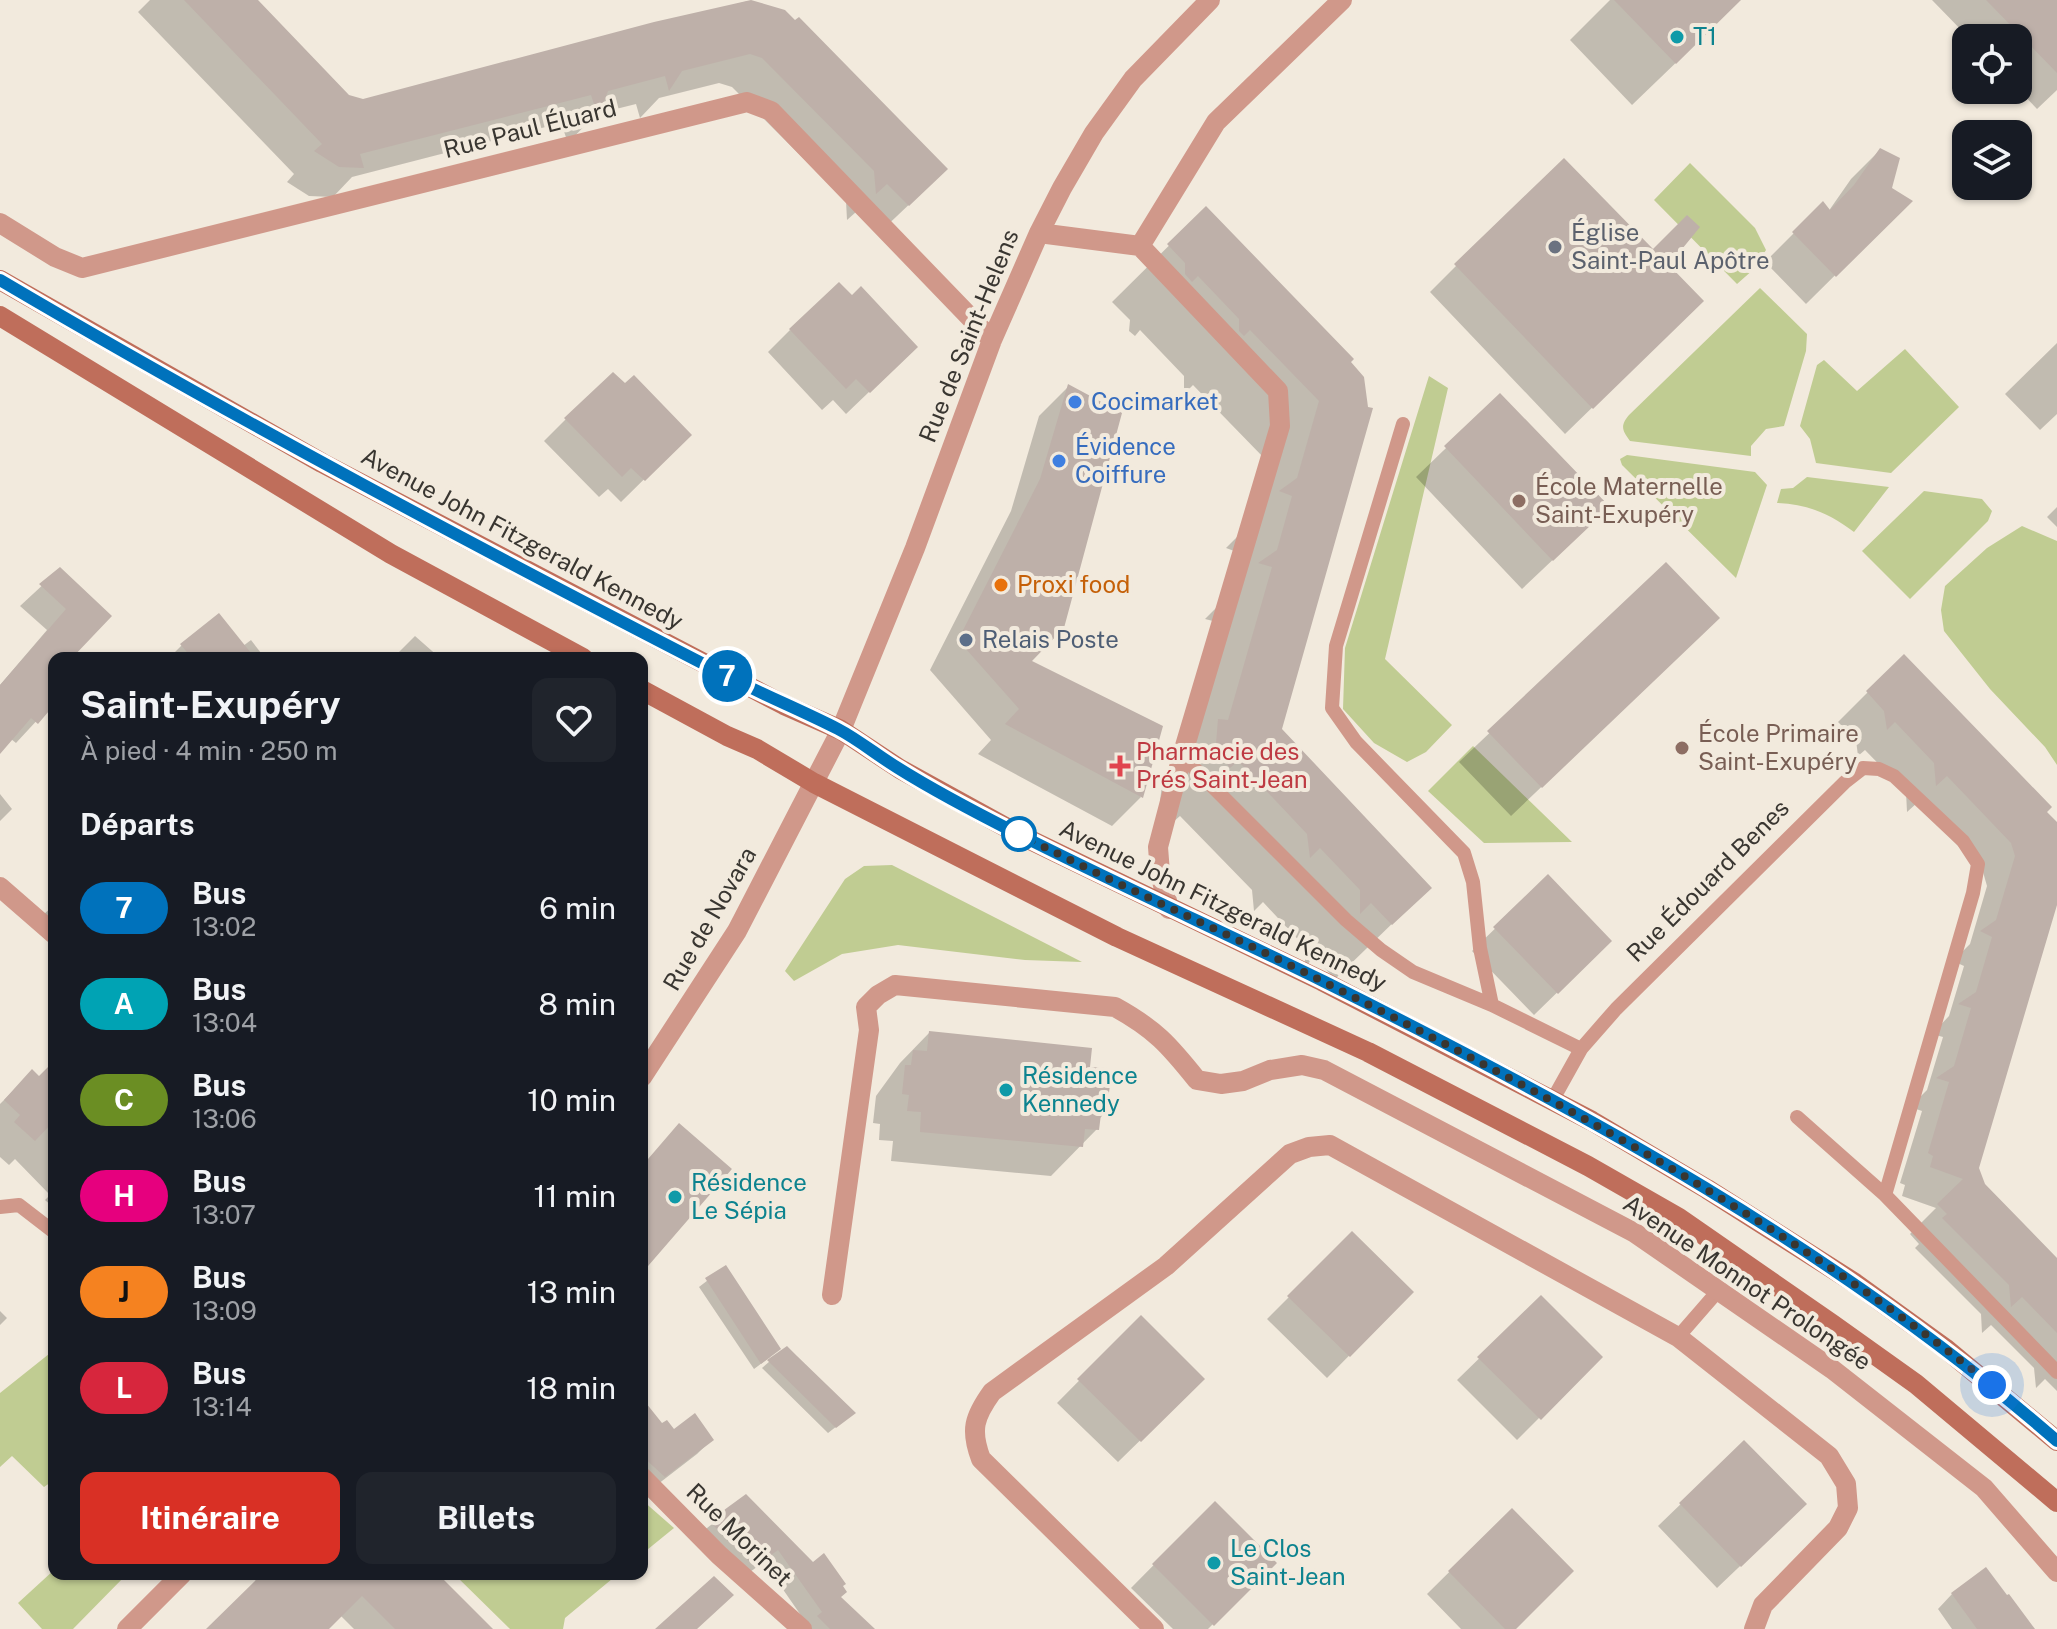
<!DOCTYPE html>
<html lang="fr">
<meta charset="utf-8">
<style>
:root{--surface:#171b24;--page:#20242c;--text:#f1f3f6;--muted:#9ea1a6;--accent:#d93025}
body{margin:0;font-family:"Public Sans",sans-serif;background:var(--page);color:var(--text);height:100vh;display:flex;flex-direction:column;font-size:30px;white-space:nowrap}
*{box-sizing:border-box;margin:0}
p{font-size:26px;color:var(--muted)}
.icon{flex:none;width:44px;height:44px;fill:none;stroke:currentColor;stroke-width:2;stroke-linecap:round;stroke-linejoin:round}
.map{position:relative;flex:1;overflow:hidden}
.details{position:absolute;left:48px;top:652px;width:600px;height:928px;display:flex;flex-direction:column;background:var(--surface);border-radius:16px;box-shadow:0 2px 6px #0004}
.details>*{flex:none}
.badge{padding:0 16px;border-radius:26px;font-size:28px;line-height:52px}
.fabs{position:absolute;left:1952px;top:24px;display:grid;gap:16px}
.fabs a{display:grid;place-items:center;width:80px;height:80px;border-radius:16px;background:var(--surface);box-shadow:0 2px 6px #0004;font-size:40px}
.you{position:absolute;width:40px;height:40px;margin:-20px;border:6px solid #fff;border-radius:50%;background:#1a73e8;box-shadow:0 0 0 12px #1a73e833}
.map>.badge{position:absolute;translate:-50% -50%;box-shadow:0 0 0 4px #fff}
h2{padding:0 32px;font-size:30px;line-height:72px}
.round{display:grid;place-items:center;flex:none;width:84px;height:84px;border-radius:16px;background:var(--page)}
.head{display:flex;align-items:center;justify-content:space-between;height:136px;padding:0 32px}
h1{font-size:38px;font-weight:700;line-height:60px}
.cta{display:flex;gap:16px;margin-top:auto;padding:16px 32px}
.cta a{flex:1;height:92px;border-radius:16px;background:var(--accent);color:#fff;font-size:32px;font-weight:700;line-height:92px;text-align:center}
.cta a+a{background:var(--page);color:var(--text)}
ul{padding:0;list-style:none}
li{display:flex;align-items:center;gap:24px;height:96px;padding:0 32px}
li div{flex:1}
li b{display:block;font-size:30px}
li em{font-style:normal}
li .badge{min-width:88px;font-weight:700;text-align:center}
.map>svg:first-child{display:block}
.green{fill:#c0cc92}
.shadow{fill:#0003}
.building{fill:#beb0a9}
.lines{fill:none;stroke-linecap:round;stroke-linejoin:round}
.service{stroke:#d0988a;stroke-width:14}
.minor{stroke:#d0988a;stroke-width:20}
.secondary{stroke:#bf6e5b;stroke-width:20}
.line-casing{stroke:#fff;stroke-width:18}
.line{stroke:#0072bc;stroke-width:12}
.walk{stroke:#393631;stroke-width:8;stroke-dasharray:0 14.4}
.culture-dot{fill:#0f9aa8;stroke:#f2eadd;stroke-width:3}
.worship-dot{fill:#6b7280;stroke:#f2eadd;stroke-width:3}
.shop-dot{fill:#3f7fe0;stroke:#f2eadd;stroke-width:3}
.education-dot{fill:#8d6e63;stroke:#f2eadd;stroke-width:3}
.food-dot{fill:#e8710a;stroke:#f2eadd;stroke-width:3}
.service-dot{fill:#5c6f8a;stroke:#f2eadd;stroke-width:3}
.health-dot{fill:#e0444e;stroke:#f2eadd;stroke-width:3}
.stop-dot{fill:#fff;stroke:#0072bc;stroke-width:4}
.labels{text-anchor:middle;stroke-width:8;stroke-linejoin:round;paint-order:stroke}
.culture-label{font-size:24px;fill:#0d838f;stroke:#f2eadd;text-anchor:start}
.street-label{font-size:24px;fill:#393631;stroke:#f2eadd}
.worship-label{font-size:24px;fill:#5b616d;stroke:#f2eadd;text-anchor:start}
.shop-label{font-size:24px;fill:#366cbe;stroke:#f2eadd;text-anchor:start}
.education-label{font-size:24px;fill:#785e54;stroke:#f2eadd;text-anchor:start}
.food-label{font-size:24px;fill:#c56008;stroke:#f2eadd;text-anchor:start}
.service-label{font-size:24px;fill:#4e5e75;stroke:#f2eadd;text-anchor:start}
.health-label{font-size:24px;fill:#be3a42;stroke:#f2eadd;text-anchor:start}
</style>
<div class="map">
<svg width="2057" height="1629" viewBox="0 0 2057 1629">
<rect width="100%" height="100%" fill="#f2eadd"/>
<path class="green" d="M 1690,163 L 1755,228 L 1766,250 L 1754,269 L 1737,284 L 1654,200 Z
M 1760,288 L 1807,334 L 1806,351 L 1784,426 L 1766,429 L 1751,446 L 1751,456 L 1630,441 C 1622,430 1620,426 1629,415 Z
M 1905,349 L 1959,407 L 1891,473 L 1816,463 L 1810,439 L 1800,426 L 1817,365 L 1824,360 L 1857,391 Z
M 1429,376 L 1448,388 L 1385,659 L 1452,725 L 1426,752 L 1407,762 L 1374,743 L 1343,709 L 1345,648 Z
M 1627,455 L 1755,472 L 1767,485 L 1736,578 L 1622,465 L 1620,459 Z
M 1807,477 L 1889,487 L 1854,532 C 1830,514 1808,504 1777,503 L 1781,489 L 1793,488 Z
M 1924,491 L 1982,499 L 1992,511 L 1988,521 L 1910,599 L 1862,551 Z
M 2022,526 L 2057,541 L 2057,765 L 2045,747 L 1990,689 L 1944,631 L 1941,610 L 1945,586 L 1987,548 Z
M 1473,746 L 1572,842 L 1484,843 L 1428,791 Z
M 892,865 L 1082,962 L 1025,960 L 898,945 L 842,954 L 794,981 L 785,971 L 845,879 L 864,866 Z
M 54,1350 L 54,1480 L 44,1487 L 12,1456 L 0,1467 L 0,1393 Z
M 642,1500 L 674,1528 L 642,1554 Z
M 54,1570 L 54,1574 L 127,1574 L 73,1629 L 42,1629 L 18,1603 Z
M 454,1574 L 618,1574 L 565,1618 L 563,1629 L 510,1629 Z"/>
<path class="shadow" d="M 150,0 L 255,0 L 348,96 L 363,101 L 748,1 L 916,198 L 878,234 L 856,212 L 847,220 L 846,201 L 732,87 L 719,83 L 659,98 L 640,118 L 636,104 L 596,114 L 568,143 L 561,123 L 352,177 L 333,197 L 309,196 L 287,182 L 294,174 L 138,12 Z
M 1610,0 L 1717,0 L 1685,54 L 1632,105 L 1570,40 Z
M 1932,0 L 2057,0 L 2057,90 L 2037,109 L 2018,89 L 2018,38 L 1969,38 Z
M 1880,150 L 1890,189 L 1909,202 L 1806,304 L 1765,262 L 1823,204 L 1828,212 L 1851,179 Z
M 1206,209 L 1351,359 L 1280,730 L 1429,888 L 1335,979 L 1314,957 L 1305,967 L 1305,947 L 1263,902 L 1254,911 L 1252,890 L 1180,816 L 1173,822 L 1160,801 L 1163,777 L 1177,763 L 1217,622 L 1205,619 L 1223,601 L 1237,552 L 1226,548 L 1243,531 L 1264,458 L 1193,385 L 1187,391 L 1184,388 L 1184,376 L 1140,330 L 1135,336 L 1129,331 L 1130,320 L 1112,302 Z
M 1666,265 L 1675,327 L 1565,434 L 1430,292 L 1456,266 Z
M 790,330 L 893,369 L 846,414 L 833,400 L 822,410 L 768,352 Z
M 2057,343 L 2057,414 L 2040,430 L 2005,394 Z
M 1068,387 L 1029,662 L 1141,797 L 1112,826 L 978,754 L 991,740 L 930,670 L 1011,511 L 1039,416 Z
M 1500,396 L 1578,536 L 1522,589 L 1416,477 Z
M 566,419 L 689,435 L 621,502 L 608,489 L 599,497 L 544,441 Z
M 2057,507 L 2057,527 L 2047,517 Z
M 1666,565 L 1688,647 L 1511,816 L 1459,762 Z
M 60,569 L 109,616 L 69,658 L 54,658 L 54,702 L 16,743 L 11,739 L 0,751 L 0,685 L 47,630 L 20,606 Z
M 415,636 L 440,658 L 393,658 Z
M 251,640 L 261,653 L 256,658 L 169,658 L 182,645 L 243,646 Z
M 1904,656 L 2057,825 L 2057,896 L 1977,1169 L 1983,1186 L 2057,1261 L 2057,1391 L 2045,1379 L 2036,1388 L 2034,1368 L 1991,1325 L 1982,1333 L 1981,1314 L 1915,1248 L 1919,1244 L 1910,1234 L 1936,1208 L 1902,1196 L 1905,1185 L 1900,1183 L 1922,1111 L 1910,1107 L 1927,1090 L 1943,1037 L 1932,1034 L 1949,1016 L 1964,966 L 1953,961 L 1970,944 L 1987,886 L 1983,872 L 1917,803 L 1907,812 L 1906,792 L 1865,750 L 1858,756 L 1856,740 L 1838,722 Z
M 0,794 L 12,809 L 0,821 Z
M 1548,877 L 1610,941 L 1534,1015 L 1472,951 Z
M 54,905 L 54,941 L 33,924 Z
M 929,1033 L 1088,1069 L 1101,1086 L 1104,1114 L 1098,1120 L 1097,1129 L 1051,1176 L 891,1161 L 893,1141 L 879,1140 L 880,1124 L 873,1123 L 876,1096 L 900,1063 Z
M 54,1068 L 54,1208 L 45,1200 L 50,1195 L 15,1159 L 9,1165 L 0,1157 L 0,1104 L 32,1072 L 39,1078 Z
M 1352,1234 L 1412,1292 L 1327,1378 L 1267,1319 Z
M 725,1267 L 770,1357 L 754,1369 L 699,1287 Z
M 1541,1298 L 1600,1357 L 1517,1440 L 1457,1380 Z
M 0,1311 L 7,1318 L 0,1325 Z
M 1141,1318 L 1203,1379 L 1118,1462 L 1057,1403 Z
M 770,1361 L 846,1419 L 828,1433 L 762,1368 Z
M 642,1417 L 674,1432 L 711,1440 L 697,1454 L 649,1491 L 642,1485 Z
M 1744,1443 L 1782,1526 L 1717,1588 L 1658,1526 Z
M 746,1497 L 839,1597 L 868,1629 L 806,1629 L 809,1627 L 764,1562 L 740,1579 L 697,1536 Z
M 1215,1503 L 1274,1563 L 1208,1629 L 1173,1629 L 1131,1588 Z
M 1512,1510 L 1513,1629 L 1461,1629 L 1427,1594 Z
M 264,1574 L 435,1574 L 490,1629 L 354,1629 L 340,1615 L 327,1629 L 210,1629 Z
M 1952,1594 L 2029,1629 L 1952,1629 L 1938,1609 Z"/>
<path class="building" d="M 184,0 L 258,0 L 349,95 L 363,99 L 654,22 L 751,0 L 785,10 L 795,20 L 799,17 L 948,169 L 909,206 L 887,184 L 876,194 L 874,171 L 762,58 L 750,54 L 682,71 L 669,91 L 665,76 L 608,91 L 598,116 L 591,95 L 360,154 L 364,168 L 339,167 L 314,151 L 322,144 Z
M 1614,0 L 1741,0 L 1676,64 Z
M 1986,0 L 2057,0 L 2057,73 L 2028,43 Z
M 1880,148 L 1900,158 L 1892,188 L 1913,201 L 1836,277 L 1792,232 L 1823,201 L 1830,210 L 1854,185 Z
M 1564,158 L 1653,249 L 1687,215 L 1700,227 L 1669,265 L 1704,301 L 1593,409 L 1454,264 Z
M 1206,206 L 1354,359 L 1351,362 L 1364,377 L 1368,407 L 1373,408 L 1282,729 L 1432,888 L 1392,925 L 1371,903 L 1360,914 L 1360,890 L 1320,848 L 1310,858 L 1307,834 L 1238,761 L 1230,768 L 1218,751 L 1216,744 L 1218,719 L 1228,720 L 1272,567 L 1258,563 L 1277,550 L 1292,496 L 1279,491 L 1297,478 L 1319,401 L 1250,330 L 1244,336 L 1239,331 L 1239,319 L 1198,276 L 1192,282 L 1185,274 L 1185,263 L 1167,244 Z
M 839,282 L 852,295 L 861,286 L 918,347 L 870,393 L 856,379 L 846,389 L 789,329 Z
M 613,372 L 625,383 L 634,375 L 692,435 L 645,481 L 631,468 L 622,477 L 564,418 Z
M 1068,384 L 1122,413 L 1064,628 L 1032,661 L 1163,726 L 1143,798 L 1005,724 L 1019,709 L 958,640 L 1040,479 Z
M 1500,393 L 1610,507 L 1553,561 L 1444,446 Z
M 1666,562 L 1720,618 L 1542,788 L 1487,731 Z
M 60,567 L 112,616 L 72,658 L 54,658 L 54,705 L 38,724 L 31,718 L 0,754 L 0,685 L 66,609 L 39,584 Z
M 219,613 L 255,658 L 192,658 L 180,644 Z
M 1904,654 L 2052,807 L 2047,812 L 2057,822 L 2057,905 L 1979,1168 L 1985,1184 L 2057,1258 L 2057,1333 L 2022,1297 L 2011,1307 L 2009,1285 L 1942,1218 L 1947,1214 L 1937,1204 L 1963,1179 L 1930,1167 L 1933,1156 L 1928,1153 L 1949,1082 L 1936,1078 L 1954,1066 L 1971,1008 L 1958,1004 L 1976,992 L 1992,937 L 1980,931 L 1996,920 L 2015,856 L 2011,843 L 1947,776 L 1936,786 L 1934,763 L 1895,722 L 1887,730 L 1884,711 L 1866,691 Z
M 1548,874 L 1612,941 L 1558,994 L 1493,927 Z
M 929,1031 L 1092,1048 L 1090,1067 L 1105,1068 L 1104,1084 L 1110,1085 L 1106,1115 L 1101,1114 L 1099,1130 L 1085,1129 L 1083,1147 L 920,1132 L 921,1112 L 907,1111 L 909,1095 L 902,1094 L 905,1065 L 911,1065 L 913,1050 L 927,1051 Z
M 54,1061 L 54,1121 L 35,1141 L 14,1122 L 20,1115 L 4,1100 L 32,1069 L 39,1076 Z
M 679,1123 L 732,1169 L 642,1273 L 642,1166 Z
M 1352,1231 L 1414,1292 L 1350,1357 L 1287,1296 Z
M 726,1265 L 781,1349 L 761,1364 L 705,1278 Z
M 1541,1295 L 1603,1357 L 1541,1420 L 1477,1357 Z
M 1141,1315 L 1205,1379 L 1141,1442 L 1077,1379 Z
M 787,1346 L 797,1356 L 856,1413 L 836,1428 L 767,1360 Z
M 642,1398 L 662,1423 L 667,1420 L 674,1429 L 695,1413 L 714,1440 L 665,1477 L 642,1456 Z
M 1744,1440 L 1807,1504 L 1741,1567 L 1679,1503 Z
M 746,1494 L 813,1562 L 824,1553 L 846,1584 L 843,1586 L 847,1592 L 841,1597 L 875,1629 L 830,1629 L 817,1616 L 822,1612 L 778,1550 L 755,1567 L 709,1521 Z
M 1215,1501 L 1277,1563 L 1214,1626 L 1152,1564 Z
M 1512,1508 L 1574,1571 L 1516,1629 L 1505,1629 L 1448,1571 Z
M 1986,1567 L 2007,1595 L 2009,1594 L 2035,1629 L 1977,1629 L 1951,1593 Z
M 262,1574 L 438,1574 L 493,1629 L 395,1629 L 362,1596 L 329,1629 L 206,1629 Z
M 714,1576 L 734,1595 L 697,1629 L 655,1629 Z"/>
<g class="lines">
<path class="service" d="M 1403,424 L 1336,646 L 1332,708 L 1356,742 L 1464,853 L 1473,882 L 1480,948 L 1492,1005
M 1182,756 L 1346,920 L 1381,950 L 1413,972 L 1492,1005 L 1581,1049
M 1552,1101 L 1581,1049 L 1616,1009 L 1845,782 L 1863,768 L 1879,769 L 1894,776 L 1963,841 L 1978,864 L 1973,893 L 1885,1195
M 1797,1117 L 1885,1195 L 2057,1372
M 0,1207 L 19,1205 L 54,1232
M 1678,1337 L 1718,1291"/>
<path class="minor" d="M 0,223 L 55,257 L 82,268 L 747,102 L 771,111 L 992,340
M 1039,233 L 1140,246 L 1278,391 L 1280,426 L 1182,756 L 1158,847 L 1160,873 L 1169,909
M 1140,246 L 1216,122 L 1342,0
M 0,887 L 54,934
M 642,1077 L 737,931 L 841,730 L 915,548 L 992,340 L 1039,233 L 1062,188 L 1094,133 L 1133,79 L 1210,0
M 832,1295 L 869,1030 L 866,1007 L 878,995 L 895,985 L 1115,1007 C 1155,1029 1169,1045 1197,1080 L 1221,1084 L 1243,1081 L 1270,1070 L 1302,1065 L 1324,1070 L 1635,1233 L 1832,1369 L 1984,1488 L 2057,1572
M 642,1477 L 719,1555 L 802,1629
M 127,1629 L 182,1574
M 1154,1629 L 981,1459 C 970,1430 974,1417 992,1392 L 1166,1266 L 1290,1154 L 1309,1147 L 1330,1145 L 1678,1337 L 1829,1456 L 1846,1484 L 1848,1508 L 1838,1528 L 1763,1605 L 1754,1629"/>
<path class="secondary" d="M 0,280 L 322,463 L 784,705 L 841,730 L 900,769 L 1022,836 L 1322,981 L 1592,1121 L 1707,1189 L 1855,1283 L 1945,1348 L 2057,1441
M 0,316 L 391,554 L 583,658
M 642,690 L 727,736 L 757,749 L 814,783 L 1117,937 L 1368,1052 L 1588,1166 L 1679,1218 L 1832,1324 L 1916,1384 L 2057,1502"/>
</g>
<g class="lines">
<defs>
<path id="line" d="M 0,280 C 239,421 484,551 731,678 C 766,696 803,711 838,729 C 859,740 878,756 898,768 C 941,795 988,819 1034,842 C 1130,890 1227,934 1323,981 C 1582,1110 1838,1250 2057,1441"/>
</defs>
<use href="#line" class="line-casing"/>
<use href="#line" class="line"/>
<path class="walk" d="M 1019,834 C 1119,886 1223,931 1324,982 C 1556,1099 1787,1223 1992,1385"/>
</g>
<g class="culture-dot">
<circle cx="1677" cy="37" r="8"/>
<circle cx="1006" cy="1090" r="8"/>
<circle cx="675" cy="1197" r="8"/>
<circle cx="1214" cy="1563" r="8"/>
</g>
<circle class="worship-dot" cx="1555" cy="247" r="8"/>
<g class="shop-dot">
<circle cx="1075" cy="402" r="8"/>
<circle cx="1059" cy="461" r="8"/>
</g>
<g class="education-dot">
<circle cx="1519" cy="501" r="8"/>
<circle cx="1682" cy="748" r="8"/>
</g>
<circle class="food-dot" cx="1001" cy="585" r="8"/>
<circle class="service-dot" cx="966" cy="640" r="8"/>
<path class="health-dot" d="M1116 754h8v8h8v8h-8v8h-8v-8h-8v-8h8z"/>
<circle class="stop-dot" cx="1019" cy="834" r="16"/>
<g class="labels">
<g class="culture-label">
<text x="1693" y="45">T1</text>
<text x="1022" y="1084">Résidence<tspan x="1022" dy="28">Kennedy</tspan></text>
<text x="691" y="1191">Résidence<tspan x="691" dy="28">Le Sépia</tspan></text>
<text x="1230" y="1557">Le Clos<tspan x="1230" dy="28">Saint-Jean</tspan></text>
</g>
<g class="street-label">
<text transform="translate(530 129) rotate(-14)" y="8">Rue Paul Éluard</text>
<text transform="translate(969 336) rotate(-68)" y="8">Rue de Saint-Helens</text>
<text transform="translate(522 539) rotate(28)" y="8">Avenue John Fitzgerald Kennedy</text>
<text transform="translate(1708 881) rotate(-45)" y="8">Rue Édouard Benes</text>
<text transform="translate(1223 906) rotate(26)" y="8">Avenue John Fitzgerald Kennedy</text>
<text transform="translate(710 919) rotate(-60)" y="8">Rue de Novara</text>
<text transform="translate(1747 1283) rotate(34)" y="8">Avenue Monnot Prolongée</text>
<text transform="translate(739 1535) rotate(44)" y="8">Rue Morinet</text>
</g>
<g class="worship-label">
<text x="1571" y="241">Église<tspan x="1571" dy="28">Saint-Paul Apôtre</tspan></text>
</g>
<g class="shop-label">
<text x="1091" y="410">Cocimarket</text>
<text x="1075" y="455">Évidence<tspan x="1075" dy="28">Coiffure</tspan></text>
</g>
<g class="education-label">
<text x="1535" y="495">École Maternelle<tspan x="1535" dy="28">Saint-Exupéry</tspan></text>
<text x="1698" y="742">École Primaire<tspan x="1698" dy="28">Saint-Exupéry</tspan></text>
</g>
<g class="food-label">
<text x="1017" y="593">Proxi food</text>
</g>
<g class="service-label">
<text x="982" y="648">Relais Poste</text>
</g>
<g class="health-label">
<text x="1136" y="760">Pharmacie des<tspan x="1136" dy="28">Prés Saint-Jean</tspan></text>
</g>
</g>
</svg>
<div class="fabs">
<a><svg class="icon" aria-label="locate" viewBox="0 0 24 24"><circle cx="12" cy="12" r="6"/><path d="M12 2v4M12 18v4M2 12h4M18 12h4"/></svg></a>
<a><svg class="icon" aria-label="layers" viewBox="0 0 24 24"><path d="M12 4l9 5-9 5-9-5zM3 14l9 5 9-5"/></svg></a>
</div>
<div class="you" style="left:1992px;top:1385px"></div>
<b class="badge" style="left:727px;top:676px;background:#0072bc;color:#fff">7</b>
<section class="details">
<div class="head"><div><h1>Saint-Exupéry</h1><p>À pied · 4 min · 250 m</p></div><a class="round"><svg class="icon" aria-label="heart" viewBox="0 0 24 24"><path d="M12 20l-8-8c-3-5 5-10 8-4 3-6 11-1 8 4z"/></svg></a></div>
<h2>Départs</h2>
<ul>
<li><span class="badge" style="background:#0072bc;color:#fff">7</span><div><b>Bus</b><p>13:02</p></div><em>6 min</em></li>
<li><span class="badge" style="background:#00a3b4;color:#fff">A</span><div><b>Bus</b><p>13:04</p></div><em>8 min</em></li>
<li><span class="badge" style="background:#6b8e23;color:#fff">C</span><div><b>Bus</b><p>13:06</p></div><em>10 min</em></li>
<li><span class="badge" style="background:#e6007e;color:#fff">H</span><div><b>Bus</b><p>13:07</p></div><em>11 min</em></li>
<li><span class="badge" style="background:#f58220;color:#111">J</span><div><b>Bus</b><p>13:09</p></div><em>13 min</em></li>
<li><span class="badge" style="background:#d7263d;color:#fff">L</span><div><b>Bus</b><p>13:14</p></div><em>18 min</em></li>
</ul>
<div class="cta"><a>Itinéraire</a><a>Billets</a></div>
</section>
</div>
